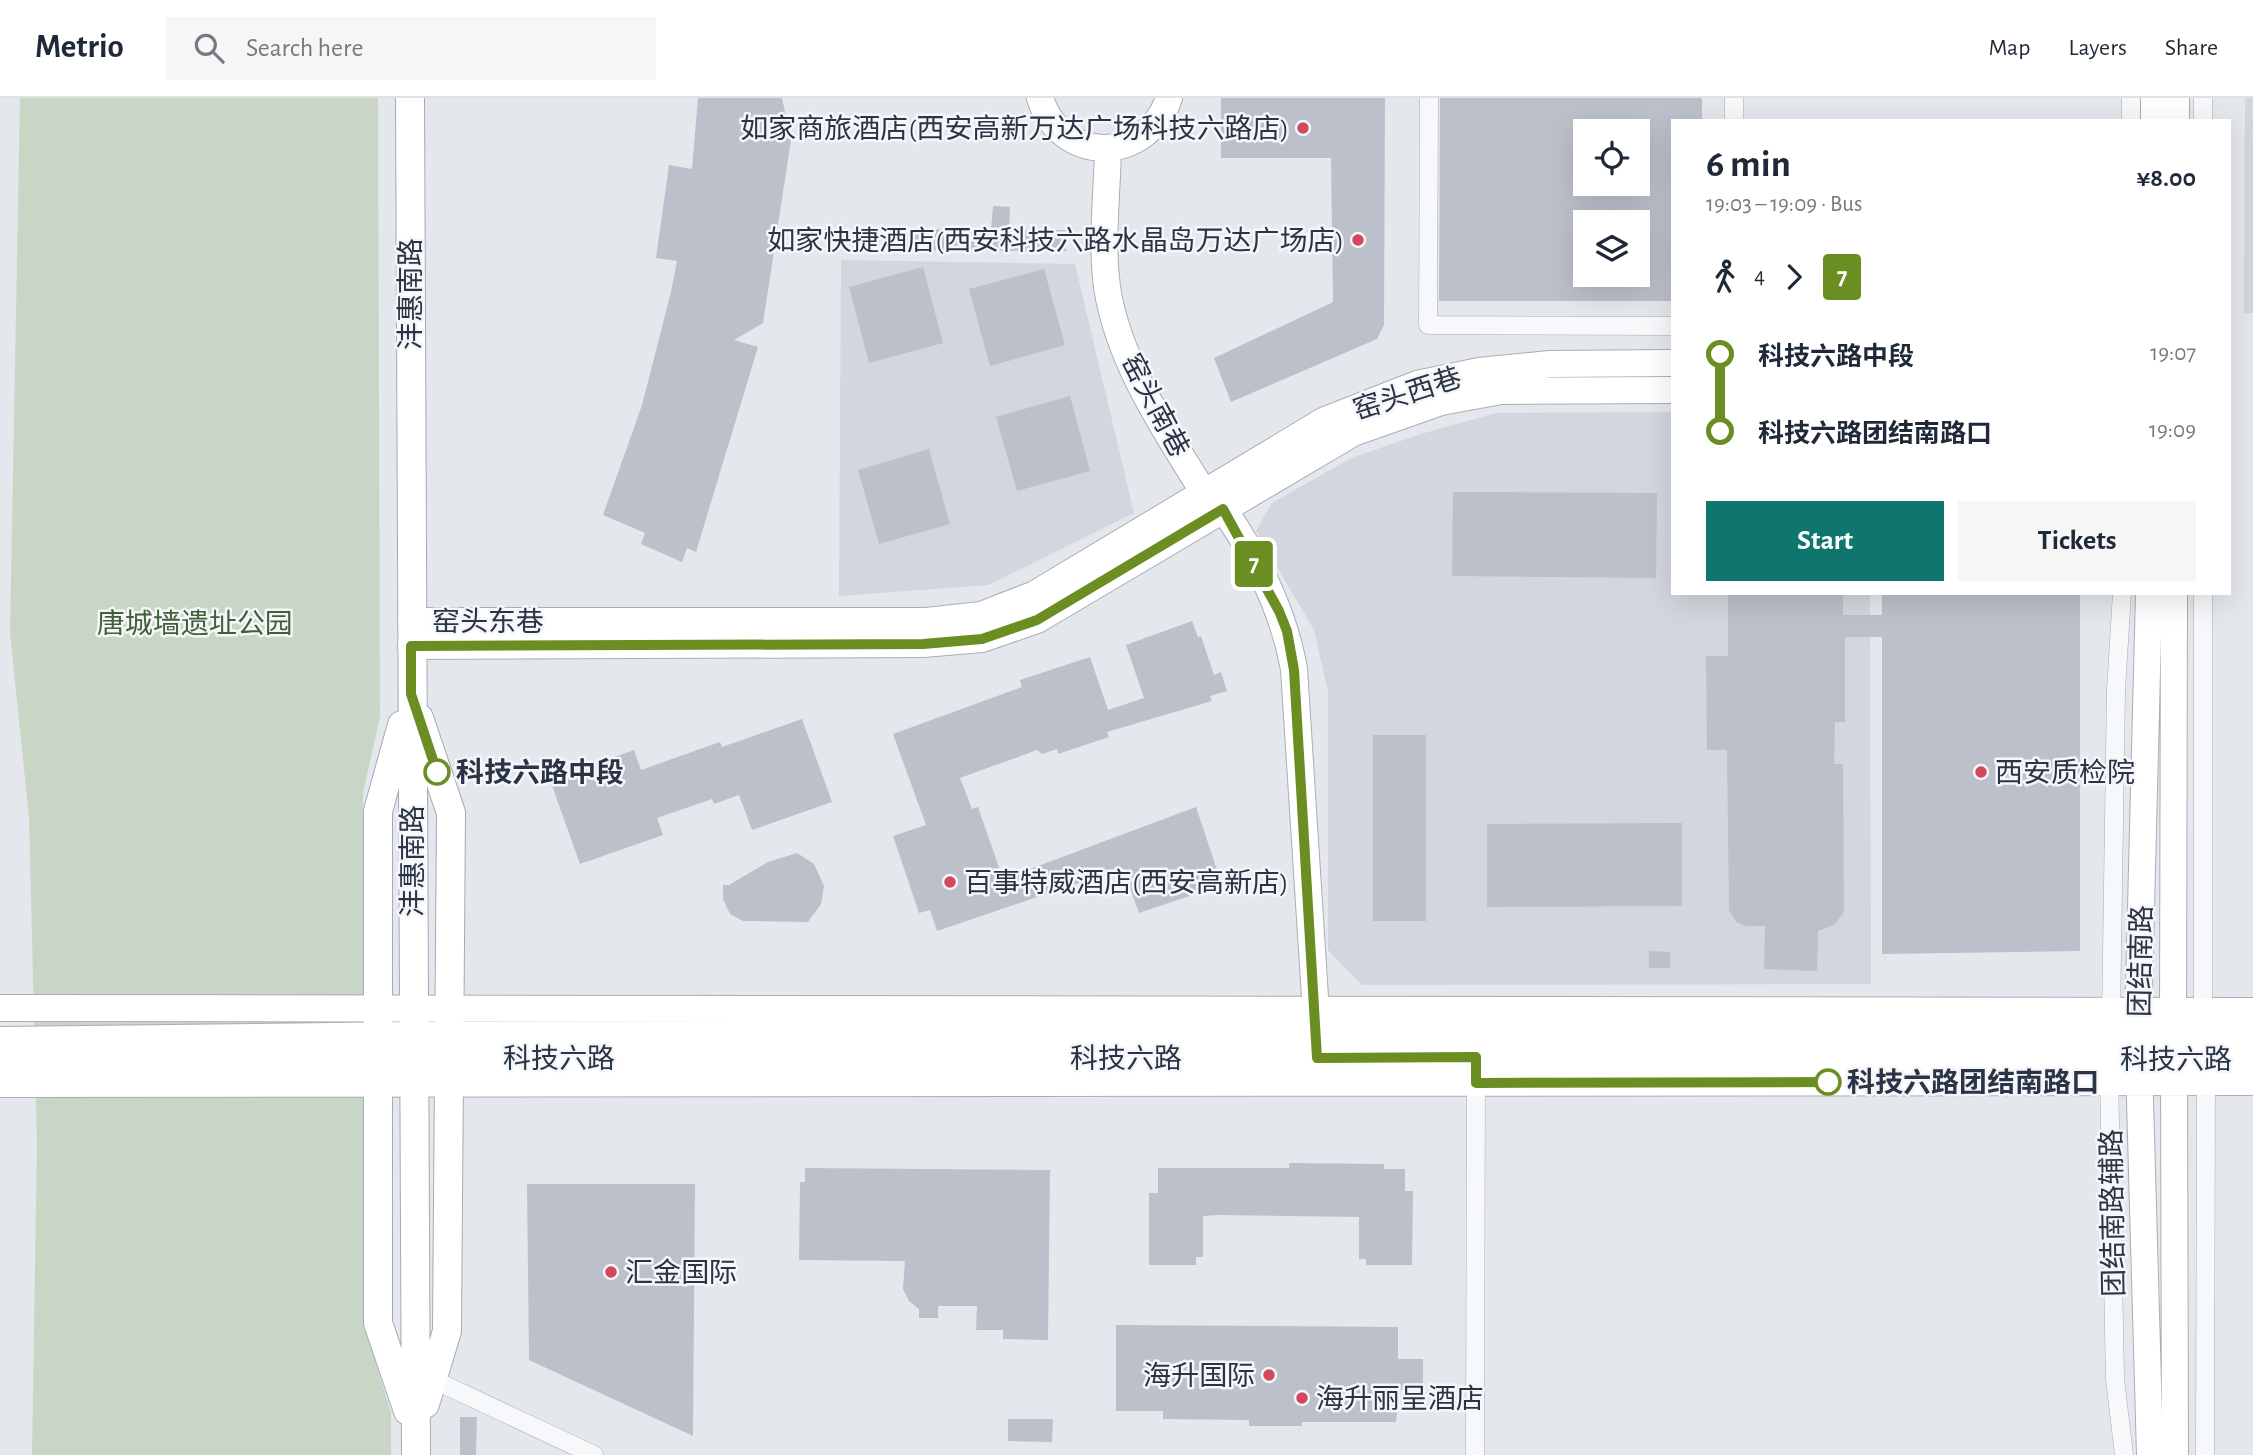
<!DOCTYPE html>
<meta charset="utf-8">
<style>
:root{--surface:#fff;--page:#f6f6f7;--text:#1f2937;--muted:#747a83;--line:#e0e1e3;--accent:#0f766e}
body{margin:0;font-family:"Alegreya Sans","Noto Sans SC",sans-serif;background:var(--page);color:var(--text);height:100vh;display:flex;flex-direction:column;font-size:26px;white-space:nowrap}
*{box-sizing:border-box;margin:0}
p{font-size:23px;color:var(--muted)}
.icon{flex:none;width:38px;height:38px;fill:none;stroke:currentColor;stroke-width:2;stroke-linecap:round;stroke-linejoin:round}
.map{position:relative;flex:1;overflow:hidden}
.side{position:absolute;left:1671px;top:21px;width:560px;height:476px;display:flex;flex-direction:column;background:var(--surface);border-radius:0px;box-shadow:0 7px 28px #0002}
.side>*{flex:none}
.badge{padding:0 14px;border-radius:5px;font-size:24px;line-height:46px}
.tools{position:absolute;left:1573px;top:21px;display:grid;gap:14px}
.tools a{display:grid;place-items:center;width:77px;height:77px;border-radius:0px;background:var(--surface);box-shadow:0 7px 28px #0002;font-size:35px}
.map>.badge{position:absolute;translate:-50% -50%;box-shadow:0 0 0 4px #fff}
.legs{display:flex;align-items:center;gap:10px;height:77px;padding:0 35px;font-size:23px}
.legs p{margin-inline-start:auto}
.headline{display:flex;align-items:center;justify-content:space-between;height:119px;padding:0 35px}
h1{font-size:38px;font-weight:700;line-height:52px}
.button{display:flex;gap:14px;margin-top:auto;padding:14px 35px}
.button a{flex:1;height:80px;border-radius:0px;background:var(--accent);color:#fff;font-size:28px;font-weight:700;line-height:80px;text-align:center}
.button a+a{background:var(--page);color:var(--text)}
ul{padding:0 35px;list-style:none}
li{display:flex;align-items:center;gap:24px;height:77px;font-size:26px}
li i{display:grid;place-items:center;width:10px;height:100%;margin:0 9px;background:currentColor}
li i::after{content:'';width:18px;height:18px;margin:-9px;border:5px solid;border-radius:50%;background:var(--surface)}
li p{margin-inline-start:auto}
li:first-child i{background:linear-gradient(#0000 50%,currentColor 0)}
li:last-child i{background:linear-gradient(currentColor 50%,#0000 0)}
header{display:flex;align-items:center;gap:42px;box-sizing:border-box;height:98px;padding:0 35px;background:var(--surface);border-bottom:2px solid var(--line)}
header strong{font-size:33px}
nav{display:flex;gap:38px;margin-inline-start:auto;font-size:24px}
.search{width:490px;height:63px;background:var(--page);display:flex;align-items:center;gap:18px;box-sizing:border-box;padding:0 24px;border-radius:0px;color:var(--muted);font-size:26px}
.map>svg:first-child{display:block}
.built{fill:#d2d6de}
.green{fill:#c9d6c5}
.building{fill:#bbc0ca;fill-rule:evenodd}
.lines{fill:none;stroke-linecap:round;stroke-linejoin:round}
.street-casing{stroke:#a9aeb7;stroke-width:19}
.secondary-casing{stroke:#a9aeb7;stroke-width:28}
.primary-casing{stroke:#a3abb8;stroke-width:30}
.street{stroke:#f7f8fa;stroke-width:18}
.secondary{stroke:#fff;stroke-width:26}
.primary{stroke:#fff;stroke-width:28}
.line-1-casing{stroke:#fff;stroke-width:16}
.line-1{stroke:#6b8e23;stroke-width:10}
.poi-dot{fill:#d1495b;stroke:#f4f6f9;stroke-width:2.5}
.stop-1-dot{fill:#fff;stroke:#6b8e23;stroke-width:3.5}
.labels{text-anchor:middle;stroke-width:5;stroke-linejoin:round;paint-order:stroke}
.poi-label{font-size:28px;fill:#2b3445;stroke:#f4f6f9;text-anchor:start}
.street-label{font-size:28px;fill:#2b3445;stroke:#f4f6f9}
.park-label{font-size:28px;fill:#3f6138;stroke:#f4f6f9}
.stop-label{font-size:28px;font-weight:bold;fill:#2b3445;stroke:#f4f6f9;text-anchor:start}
</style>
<header>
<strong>Metrio</strong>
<div class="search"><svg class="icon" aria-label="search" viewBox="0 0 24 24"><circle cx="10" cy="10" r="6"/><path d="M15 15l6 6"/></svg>Search here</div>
<nav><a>Map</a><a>Layers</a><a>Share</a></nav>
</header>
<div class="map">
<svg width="2253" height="1357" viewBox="0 0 2253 1357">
<rect width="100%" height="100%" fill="#e4e7ec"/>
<path class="built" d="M 2245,0 L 2253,0 L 2253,215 L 2244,215 Z
M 841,162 L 1075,166 L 1134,415 L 989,487 L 839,498 Z
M 1673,314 L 1673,495 L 1870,495 L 1871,886 L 1362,887 L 1328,852 L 1328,594 L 1314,532 L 1256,433 L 1272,405 L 1351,360 L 1421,336 L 1496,315 Z"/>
<path class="green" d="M 20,0 L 378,0 L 380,619 L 363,695 L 364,1228 L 391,1314 L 391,1357 L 32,1357 L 37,1044 L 29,719 L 10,535 Z"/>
<path class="building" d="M 698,0 L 782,0 L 791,42 L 763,225 L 734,242 L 758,249 L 696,454 L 687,450 L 682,464 L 641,446 L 645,435 L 603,417 L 642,307 L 671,194 L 677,163 L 656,160 L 669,67 L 692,71 Z
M 1221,0 L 1385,0 L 1384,227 L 1377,241 L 1231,304 L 1214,260 L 1333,204 L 1331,60 L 1221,60 Z
M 1440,0 L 1702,0 L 1702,23 L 1673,23 L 1673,203 L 1439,203 ZM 1586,33 L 1638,33 L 1638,86 L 1586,86 ZM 1586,124 L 1638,124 L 1638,177 L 1586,177 Z
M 993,108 L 1010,109 L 1009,132 L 1066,132 L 1066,153 L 888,152 L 888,131 L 991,132 Z
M 923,169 L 943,245 L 869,265 L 849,189 Z
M 1044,171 L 1065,247 L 990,268 L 969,191 Z
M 1070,298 L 1090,373 L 1017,393 L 996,319 Z
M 929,351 L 950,426 L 879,446 L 858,372 Z
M 1453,394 L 1657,395 L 1656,480 L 1452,478 Z
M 1728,495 L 1843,495 L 1843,517 L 1882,517 L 1882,495 L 2080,495 L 2080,853 L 1882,856 L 1882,539 L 1845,539 L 1845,624 L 1835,624 L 1834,666 L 1843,666 L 1844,814 L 1835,826 L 1818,833 L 1817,873 L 1764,871 L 1765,828 L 1746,828 L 1736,824 L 1729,812 L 1727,652 L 1707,652 L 1706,558 L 1728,558 Z
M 1192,523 L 1198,539 L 1201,538 L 1214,577 L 1221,574 L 1227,593 L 1210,598 L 1212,603 L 1107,634 L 1109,639 L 1058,656 L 1057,651 L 1042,656 L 1037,652 L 960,680 L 972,711 L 978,709 L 1003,781 L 1196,709 L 1222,787 L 1139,815 L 1123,770 L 937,833 L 930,812 L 919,815 L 893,738 L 926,727 L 893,636 L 1022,589 L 1020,582 L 1090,559 L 1108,612 L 1144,600 L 1126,547 Z
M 802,621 L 832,704 L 752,732 L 739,697 L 714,706 L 712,701 L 657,720 L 663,737 L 580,766 L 550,682 L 634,652 L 641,672 L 720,644 L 722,649 Z
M 1373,637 L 1426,637 L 1426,823 L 1373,823 Z
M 1682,725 L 1682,808 L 1487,809 L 1487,726 Z
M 797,755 L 814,766 L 824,788 L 821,806 L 808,824 L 743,823 L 730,816 L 723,801 L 723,787 L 729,787 L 768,764 Z
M 1649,853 L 1670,854 L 1670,870 L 1649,870 Z
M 1289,1065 L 1384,1066 L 1384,1071 L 1405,1071 L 1405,1093 L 1413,1093 L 1412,1167 L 1366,1167 L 1366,1161 L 1359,1161 L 1359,1119 L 1219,1117 L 1203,1118 L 1203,1159 L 1196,1159 L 1196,1167 L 1149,1167 L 1149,1095 L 1158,1095 L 1158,1070 L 1289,1070 Z
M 805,1070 L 1050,1072 L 1048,1242 L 1003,1241 L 1003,1232 L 976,1232 L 977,1208 L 938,1208 L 938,1220 L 919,1220 L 919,1211 L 909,1203 L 903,1191 L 905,1163 L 799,1162 L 800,1084 L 805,1084 Z
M 527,1086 L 695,1086 L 693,1338 L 529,1262 Z
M 1116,1227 L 1398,1229 L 1398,1261 L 1423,1261 L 1423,1292 L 1399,1292 L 1396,1324 L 1302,1324 L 1302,1328 L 1249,1328 L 1249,1322 L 1163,1321 L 1163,1313 L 1116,1313 Z
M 460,1319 L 477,1319 L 476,1357 L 460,1357 Z
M 1008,1321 L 1053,1321 L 1052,1344 L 1008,1343 Z"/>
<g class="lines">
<defs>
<path id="street" d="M 1429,0 L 1428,227 L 1673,228
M 1734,0 L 1734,23
M 2131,23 L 2131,0
M 2203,23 L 2203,0
M 2203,495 L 2203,923
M 2111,922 L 2116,592 L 2122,495
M 2109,974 L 2115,1281 L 2124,1357
M 432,1281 L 594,1357
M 1475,1357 L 1476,973
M 2205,1357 L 2206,976"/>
<path id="secondary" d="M 1040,0 C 1061,67 1147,66 1169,0
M 2154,23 L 2154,0
M 2176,23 L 2176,0
M 1108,51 C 1107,96 1101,144 1107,189 C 1118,262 1163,329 1201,390 C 1207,399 1218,404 1224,412 C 1257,460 1284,515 1294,571 L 1317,930
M 411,523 L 927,523 L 981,517 L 1035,496 L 1325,322 L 1417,286 L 1479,273 L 1550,266 L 1673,265
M 411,548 L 923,546 L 982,541 L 1037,522 L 1353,335 L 1441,304 L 1501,293 L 1673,292
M 0,910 L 2253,913
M 2173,928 L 2174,495
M 2138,929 L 2149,495
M 0,942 L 413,937 L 2253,936
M 0,960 L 2253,961
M 2139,967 L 2150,1357
M 2174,967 L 2175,1357
M 0,986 L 2253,984"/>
<path id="primary" d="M 410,0 L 416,1357
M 419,620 L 451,715 L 447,1233 L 425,1306
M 402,627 L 378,713 L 378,1225 L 408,1313"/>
</defs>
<use href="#street" class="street-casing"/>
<use href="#secondary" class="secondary-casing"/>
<use href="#primary" class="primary-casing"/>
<use href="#street" class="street"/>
<use href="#secondary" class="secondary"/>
<use href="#primary" class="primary"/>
</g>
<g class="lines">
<defs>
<path id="line-1" d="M 437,674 L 411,596 L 411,548 L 923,546 L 982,541 L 1037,522 L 1223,411 L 1279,513 L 1287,533 L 1294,572 L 1317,960 L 1476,959 L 1476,985 L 1828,984"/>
</defs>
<use href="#line-1" class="line-1-casing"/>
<use href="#line-1" class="line-1"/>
</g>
<g class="poi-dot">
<circle cx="1303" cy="30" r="7"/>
<circle cx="1358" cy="142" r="7"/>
<circle cx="1981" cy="674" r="7"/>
<circle cx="950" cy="784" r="7"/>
<circle cx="611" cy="1174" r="7"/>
<circle cx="1269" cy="1277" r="7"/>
<circle cx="1302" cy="1300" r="7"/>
</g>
<g class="stop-1-dot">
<circle cx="437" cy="674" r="12"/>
<circle cx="1828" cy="984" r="12"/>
</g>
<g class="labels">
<g class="poi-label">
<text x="1289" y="40" text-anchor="end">如家商旅酒店(西安高新万达广场科技六路店)</text>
<text x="1344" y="152" text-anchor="end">如家快捷酒店(西安科技六路水晶岛万达广场店)</text>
<text x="1995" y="684">西安质检院</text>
<text x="964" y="794">百事特威酒店(西安高新店)</text>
<text x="625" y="1184">汇金国际</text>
<text x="1255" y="1287" text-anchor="end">海升国际</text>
<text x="1316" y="1310">海升丽呈酒店</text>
</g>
<g class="street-label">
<text transform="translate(410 196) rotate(-90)" y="10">沣惠南路</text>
<text transform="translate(1407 295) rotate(-18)" y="10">窑头西巷</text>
<text transform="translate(1156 307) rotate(62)" y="10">窑头南巷</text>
<text x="488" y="533">窑头东巷</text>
<text transform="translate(412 763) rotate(-90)" y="10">沣惠南路</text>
<text transform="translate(2140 863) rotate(-89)" y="10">团结南路</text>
<text x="559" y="970">科技六路</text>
<text x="1126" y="970">科技六路</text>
<text x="2176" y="971">科技六路</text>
<text transform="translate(2112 1115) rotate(-91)" y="10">团结南路辅路</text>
</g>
<g class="park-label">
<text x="195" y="535">唐城墙遗址公园</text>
</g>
<g class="stop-label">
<text x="456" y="684">科技六路中段</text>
<text x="1847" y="994">科技六路团结南路口</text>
</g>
</g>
</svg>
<div class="tools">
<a><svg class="icon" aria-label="locate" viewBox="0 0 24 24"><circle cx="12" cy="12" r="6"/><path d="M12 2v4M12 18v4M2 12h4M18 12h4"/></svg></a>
<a><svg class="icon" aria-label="layers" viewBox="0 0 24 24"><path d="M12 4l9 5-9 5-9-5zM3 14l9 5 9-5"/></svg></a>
</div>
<b class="badge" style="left:1254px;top:466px;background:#6b8e23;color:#fff">7</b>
<section class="side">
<div class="headline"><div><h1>6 min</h1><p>19:03 – 19:09 · Bus</p></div><b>¥8.00</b></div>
<div class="legs"><svg class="icon" aria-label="walk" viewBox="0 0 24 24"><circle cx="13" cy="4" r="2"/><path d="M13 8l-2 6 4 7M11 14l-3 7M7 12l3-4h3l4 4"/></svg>4<svg class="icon" aria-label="forward" viewBox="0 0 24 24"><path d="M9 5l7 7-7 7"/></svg><b class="badge" style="background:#6b8e23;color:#fff">7</b></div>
<ul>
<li><i style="color:#6b8e23"></i><b>科技六路中段</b><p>19:07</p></li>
<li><i style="color:#6b8e23"></i><b>科技六路团结南路口</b><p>19:09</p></li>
</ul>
<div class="button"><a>Start</a><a>Tickets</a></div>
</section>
</div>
